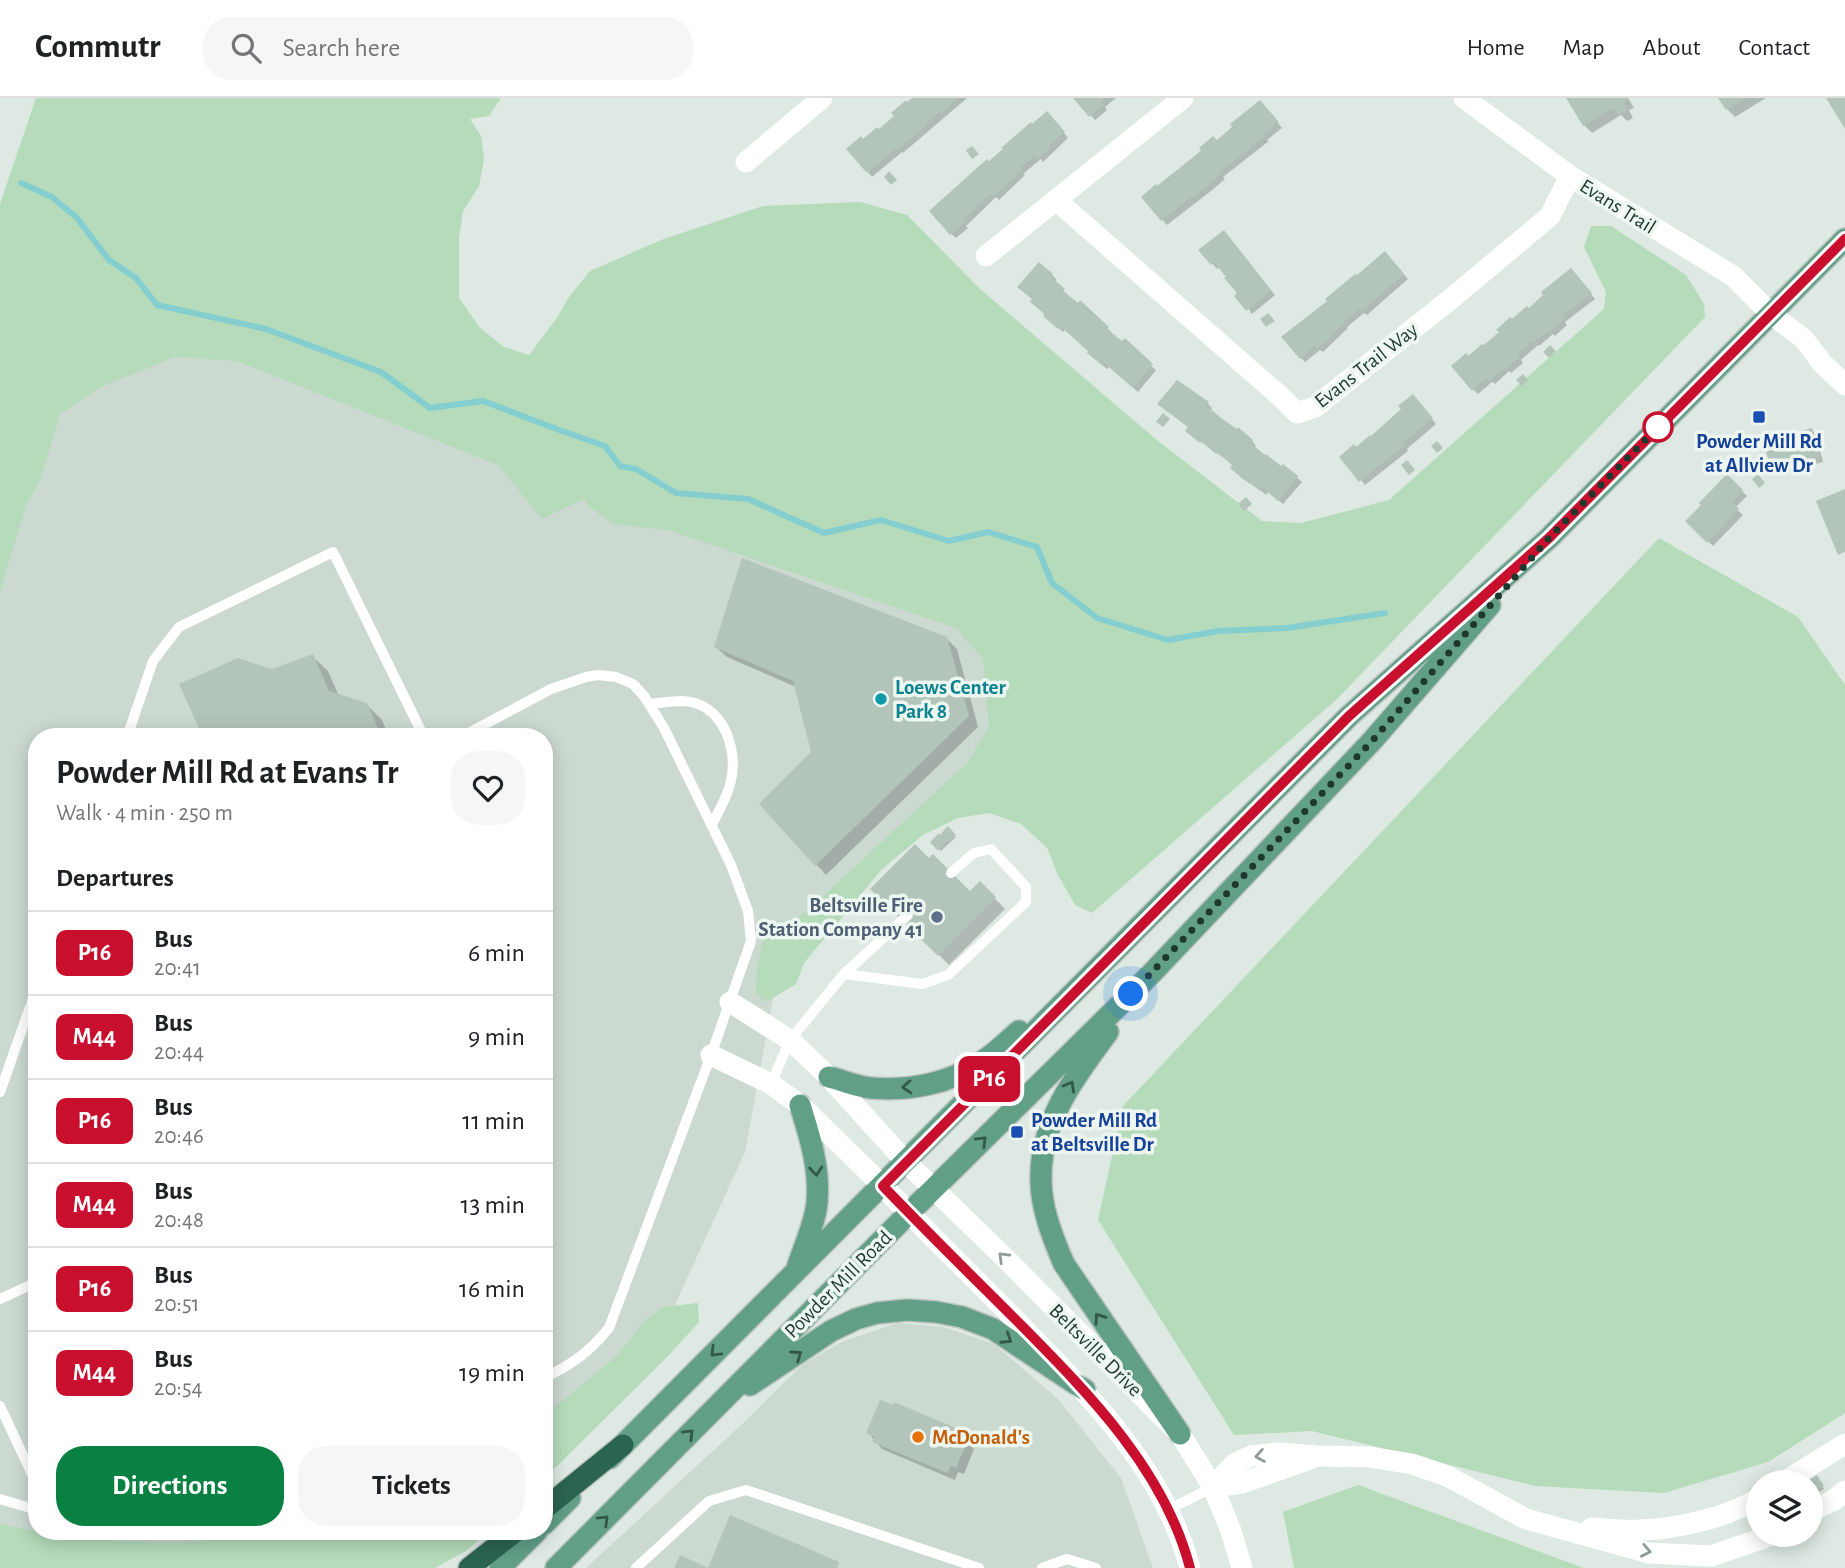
<!DOCTYPE html>
<meta charset="utf-8">
<style>
:root{--surface:#fff;--page:#f6f6f6;--text:#202124;--muted:#757577;--line:#e0e0e0;--accent:#0b8043}
body{margin:0;font-family:"Alegreya Sans",sans-serif;background:var(--page);color:var(--text);height:100vh;display:flex;flex-direction:column;font-size:26px;white-space:nowrap}
*{box-sizing:border-box;margin:0}
p{font-size:23px;color:var(--muted)}
.icon{flex:none;width:38px;height:38px;fill:none;stroke:currentColor;stroke-width:2;stroke-linecap:round;stroke-linejoin:round}
.map{position:relative;flex:1;overflow:hidden}
.drawer{position:absolute;left:28px;top:630px;width:525px;height:812px;display:flex;flex-direction:column;background:var(--surface);border-radius:28px;box-shadow:0 4px 18px #0003}
.drawer>*{flex:none}
.badge{padding:0 14px;border-radius:10px;font-size:24px;line-height:46px}
.controls{position:absolute;left:1746px;top:1372px;display:grid;gap:14px}
.controls a{display:grid;place-items:center;width:77px;height:77px;border-radius:50%;background:var(--surface);box-shadow:0 4px 18px #0003;font-size:35px}
.you{position:absolute;width:35px;height:35px;margin:-18px;border:5px solid #fff;border-radius:50%;background:#1a73e8;box-shadow:0 0 0 10px #1a73e833}
.map>.badge{position:absolute;translate:-50% -50%;box-shadow:0 0 0 4px #fff}
h2{padding:0 28px;font-size:26px;line-height:63px}
.round{display:grid;place-items:center;flex:none;width:74px;height:74px;border-radius:28px;background:var(--page)}
.headline{display:flex;align-items:center;justify-content:space-between;height:119px;padding:0 28px}
h1{font-size:33px;font-weight:600;line-height:52px}
.button{display:flex;gap:14px;margin-top:auto;padding:14px 28px}
.button a{flex:1;height:80px;border-radius:28px;background:var(--accent);color:#fff;font-size:28px;font-weight:600;line-height:80px;text-align:center}
.button a+a{background:var(--page);color:var(--text)}
ul{padding:0;list-style:none}
li{display:flex;align-items:center;gap:21px;height:84px;padding:0 28px;border-top:2px solid var(--line)}
li div{flex:1}
li b{display:block;font-size:26px}
li em{font-style:normal}
li .badge{min-width:77px;font-weight:700;text-align:center}
header{display:flex;align-items:center;gap:42px;box-sizing:border-box;height:98px;padding:0 35px;background:var(--surface);border-bottom:2px solid var(--line)}
header strong{font-size:33px}
nav{display:flex;gap:38px;margin-inline-start:auto;font-size:24px}
.search{width:490px;height:63px;background:var(--page);display:flex;align-items:center;gap:18px;box-sizing:border-box;padding:0 24px;border-radius:28px;color:var(--muted);font-size:26px}
.map>svg:first-child{display:block}
.built{fill:#cbd9d1}
.green{fill:#b5dbba}
.shadow{fill:#0003}
.lines{fill:none;stroke-linecap:round;stroke-linejoin:round}
.stream{stroke:#84ced0;stroke-width:6}
.building{fill:#b3c4bb}
.primary-casing{stroke:#bcc3c0;stroke-width:24}
.motorway-casing{stroke:#bcc3c0;stroke-width:24}
.service{stroke:#fff;stroke-width:10}
.minor{stroke:#fff;stroke-width:21}
.tertiary{stroke:#fff;stroke-width:21}
.primary{stroke:#619f87;stroke-width:21}
.motorway{stroke:#2b6451;stroke-width:21}
.oneway{stroke:#335749}
.oneway2{stroke:#8f9c96}
.line-casing{stroke:#fff;stroke-width:16}
.line{stroke:#c8102e;stroke-width:10}
.walk{stroke:#1f382e;stroke-width:7;stroke-dasharray:0 12.6}
.transit-dot{fill:#1a4fb4;stroke:#edf6f0;stroke-width:2.5}
.stop-dot{fill:#fff;stroke:#c8102e;stroke-width:3.5}
.culture-dot{fill:#0f9aa8;stroke:#edf6f0;stroke-width:2.5}
.service-dot{fill:#5c6f8a;stroke:#edf6f0;stroke-width:2.5}
.food-dot{fill:#e8710a;stroke:#edf6f0;stroke-width:2.5}
.labels{text-anchor:middle;stroke-width:7;stroke-linejoin:round;paint-order:stroke}
.street-label{font-size:21px;fill:#1f382e;stroke:#edf6f0}
.transit-label{font-size:21px;font-weight:bold;fill:#164399;stroke:#edf6f0}
.culture-label{font-size:21px;font-weight:bold;fill:#0d838f;stroke:#edf6f0;text-anchor:start}
.service-label{font-size:21px;font-weight:bold;fill:#4e5e75;stroke:#edf6f0;text-anchor:end}
.food-label{font-size:21px;font-weight:bold;fill:#c56008;stroke:#edf6f0;text-anchor:start}
</style>
<header>
<strong>Commutr</strong>
<div class="search"><svg class="icon" aria-label="search" viewBox="0 0 24 24"><circle cx="10" cy="10" r="6"/><path d="M15 15l6 6"/></svg>Search here</div>
<nav><a>Home</a><a>Map</a><a>About</a><a>Contact</a></nav>
</header>
<div class="map">
<svg width="1845" height="1470" viewBox="0 0 1845 1470">
<rect width="100%" height="100%" fill="#dde9e2"/>
<path class="built" d="M 76,174 L 1110,430 L 1020,652 L 861,784 L 775,890 L 745,1054 L 661,1237 L 544,1337 L 544,639 L 37,639 L 37,1433 L 398,1433 L 0,1470 L 0,425 Z
M 897,1225 L 943,1229 L 994,1246 L 1058,1301 L 1121,1380 L 1153,1470 L 586,1470 L 740,1328 L 803,1266 L 844,1243 Z"/>
<path class="green" d="M 36,0 L 501,0 L 489,18 L 470,21 L 481,38 L 484,61 L 479,88 L 463,113 L 459,140 L 459,200 L 480,230 L 504,249 L 529,257 L 557,220 L 569,199 L 590,173 L 661,142 L 763,108 L 860,104 L 907,117 L 980,191 L 1158,343 L 1262,423 L 1301,425 L 1389,402 L 1604,211 L 1606,194 L 1584,149 L 1591,128 L 1611,128 L 1686,177 L 1704,206 L 1705,219 L 1336,602 L 1092,815 L 1075,807 L 1058,777 L 1047,750 L 1021,726 L 989,715 L 958,720 L 923,737 L 882,771 L 804,865 L 796,886 L 766,904 L 756,896 L 757,867 L 765,836 L 785,828 L 808,812 L 968,664 L 989,629 L 983,561 L 956,530 L 668,432 L 613,426 L 588,408 L 584,401 L 542,421 L 498,367 L 237,263 L 175,259 L 101,289 L 60,316 L 41,380 L 26,407 L 0,494 L 0,106 Z
M 1659,440 L 1798,519 L 1845,587 L 1845,1315 L 1768,1364 L 1664,1395 L 1535,1388 L 1312,1333 L 1234,1337 L 1098,1122 L 1123,1008 Z
M 698,1205 L 699,1224 L 669,1257 L 544,1381 L 544,1315 L 561,1304 L 618,1257 L 644,1223 L 663,1209 Z
M 1358,1387 L 1584,1470 L 1294,1470 L 1283,1414 Z
M 0,1426 C 51,1437 103,1443 155,1444 C 183,1444 214,1445 239,1433 L 490,1433 L 466,1453 L 435,1470 L 0,1470 Z"/>
<path class="shadow" d="M 915,0 L 967,0 L 903,55 L 902,54 L 872,79 L 868,74 L 863,43 L 879,33 Z
M 1075,0 L 1116,0 L 1105,9 L 1107,12 L 1095,22 Z
M 1568,0 L 1628,0 L 1634,10 L 1629,12 L 1633,20 L 1627,23 L 1621,17 L 1592,35 L 1584,27 Z
M 1720,0 L 1766,0 L 1735,19 L 1727,11 Z
M 1265,9 L 1282,30 L 1267,42 L 1269,43 L 1223,79 L 1225,81 L 1211,93 L 1167,127 L 1143,99 Z
M 1052,20 L 1068,40 L 1043,64 L 1041,61 L 1023,76 L 1025,77 L 999,102 L 996,99 L 966,128 L 968,130 L 956,140 L 951,136 L 989,65 Z
M 1228,139 L 1275,197 L 1252,216 L 1220,168 L 1217,171 L 1201,153 Z
M 1390,160 L 1408,181 L 1367,217 L 1364,215 L 1347,229 L 1348,230 L 1323,254 L 1320,252 L 1305,264 L 1301,260 L 1329,203 Z
M 1052,177 L 1057,182 L 1054,184 L 1068,197 L 1067,198 L 1078,207 L 1081,205 L 1112,235 L 1111,236 L 1156,272 L 1138,294 L 1110,268 L 1107,271 L 1094,260 L 1090,254 L 1066,231 L 1063,234 L 1032,204 Z
M 1575,177 L 1595,201 L 1565,224 L 1567,227 L 1555,238 L 1553,236 L 1539,248 L 1538,247 L 1521,262 L 1523,265 L 1511,275 L 1509,273 L 1495,286 L 1492,284 L 1478,296 L 1473,291 L 1469,260 L 1484,249 L 1512,223 Z
M 1177,284 L 1208,306 L 1212,310 L 1210,313 L 1252,343 L 1256,348 L 1254,350 L 1282,371 L 1284,368 L 1302,384 L 1283,406 L 1268,394 L 1266,397 L 1251,384 L 1250,386 L 1237,375 L 1234,367 L 1192,337 Z
M 1417,303 L 1436,326 L 1407,351 L 1408,353 L 1365,387 L 1361,382 L 1356,351 Z
M 1812,332 L 1816,337 L 1823,364 L 1789,373 L 1784,366 L 1775,368 L 1771,363 Z
M 1727,379 L 1747,398 L 1735,410 L 1743,417 L 1713,448 L 1687,423 Z
M 946,540 L 957,551 L 978,629 L 826,777 L 761,706 L 813,654 L 796,589 L 727,559 L 716,549 Z
M 312,558 L 328,573 L 339,598 L 366,606 L 382,622 L 389,639 L 205,639 L 272,573 Z
M 948,731 L 956,739 L 941,753 L 932,745 Z
M 980,785 L 1005,811 L 949,867 L 873,791 L 970,795 Z
M 868,1334 L 962,1334 L 970,1342 L 968,1345 L 974,1351 L 964,1376 L 958,1374 L 955,1382 L 882,1351 Z
M 1816,1379 L 1824,1391 L 1815,1396 L 1811,1384 L 1809,1384 Z"/>
<g class="lines">
<path class="stream" d="M 21,85 L 52,99 L 77,120 L 109,162 L 136,180 L 157,207 L 266,231 L 381,274 L 430,310 L 483,303 L 562,333 L 605,348 L 620,368 L 636,371 L 676,395 L 748,401 L 824,435 L 881,422 L 949,443 L 988,434 L 1037,449 L 1052,485 L 1097,520 L 1168,542 L 1218,533 L 1287,530 L 1385,515"/>
</g>
<path class="building" d="M 912,0 L 958,0 L 942,15 L 940,13 L 926,25 L 927,27 L 897,52 L 896,50 L 867,75 L 846,51 L 861,38 L 863,41 L 877,29 L 879,31 L 894,18 L 891,15 L 906,2 L 907,4 Z
M 1073,0 L 1106,0 L 1101,4 L 1104,7 L 1089,19 Z
M 1566,0 L 1626,0 L 1627,2 L 1623,4 L 1627,12 L 1618,17 L 1614,10 L 1583,28 Z
M 1718,0 L 1746,0 L 1726,12 Z
M 1826,0 L 1845,0 L 1845,31 Z
M 1260,2 L 1279,24 L 1264,36 L 1265,38 L 1220,74 L 1221,75 L 1206,89 L 1192,100 L 1191,99 L 1161,123 L 1141,99 L 1156,86 L 1157,88 L 1197,56 L 1201,52 L 1199,50 L 1213,38 L 1217,42 L 1232,29 L 1230,26 Z
M 1047,13 L 1065,34 L 1050,47 L 1051,49 L 1038,61 L 1035,57 L 1020,70 L 1022,72 L 993,99 L 991,96 L 976,108 L 977,109 L 963,122 L 965,124 L 950,137 L 929,113 L 987,61 L 989,63 L 1003,51 L 1001,50 L 1031,24 L 1032,26 Z
M 972,48 L 979,56 L 972,61 L 966,52 Z
M 889,73 L 897,82 L 891,87 L 884,79 Z
M 1224,132 L 1271,192 L 1246,213 L 1234,198 L 1237,195 L 1224,180 L 1226,179 L 1214,164 L 1211,167 L 1198,152 Z
M 1385,153 L 1404,176 L 1361,214 L 1359,211 L 1344,224 L 1345,225 L 1330,237 L 1332,239 L 1317,251 L 1315,248 L 1300,261 L 1281,239 L 1327,203 L 1325,201 L 1355,176 L 1357,177 Z
M 1039,164 L 1053,176 L 1051,179 L 1065,191 L 1063,193 L 1078,205 L 1080,202 L 1109,229 L 1107,231 L 1122,243 L 1125,240 L 1153,266 L 1133,290 L 1104,265 L 1102,267 L 1087,255 L 1088,253 L 1060,228 L 1058,231 L 1043,218 L 1045,216 L 1030,204 L 1032,201 L 1017,189 Z
M 1571,170 L 1592,195 L 1562,218 L 1564,221 L 1549,234 L 1548,233 L 1533,245 L 1532,243 L 1518,256 L 1520,259 L 1505,272 L 1504,270 L 1489,283 L 1486,280 L 1472,293 L 1451,268 L 1466,255 L 1468,258 L 1482,246 L 1484,247 L 1499,234 L 1496,232 L 1510,219 L 1512,221 L 1527,208 L 1529,210 L 1543,197 L 1541,194 Z
M 1268,215 L 1275,223 L 1266,229 L 1260,221 Z
M 1550,247 L 1556,253 L 1549,260 L 1543,254 Z
M 1523,276 L 1528,282 L 1522,288 L 1516,282 Z
M 1177,282 L 1209,304 L 1206,307 L 1221,320 L 1237,331 L 1238,329 L 1253,342 L 1250,345 L 1265,357 L 1266,356 L 1281,368 L 1283,366 L 1298,378 L 1278,403 L 1263,390 L 1260,393 L 1245,381 L 1244,382 L 1230,370 L 1232,367 L 1218,355 L 1216,356 L 1202,344 L 1200,345 L 1185,333 L 1188,329 L 1157,306 Z
M 1413,296 L 1433,320 L 1403,345 L 1405,347 L 1359,384 L 1339,359 L 1354,346 L 1356,349 L 1370,337 L 1371,338 L 1401,311 L 1398,308 Z
M 1163,315 L 1170,321 L 1163,329 L 1156,324 Z
M 1812,330 L 1820,360 L 1783,369 L 1781,361 L 1769,364 L 1763,343 Z
M 1437,343 L 1443,350 L 1437,355 L 1431,348 Z
M 1407,362 L 1415,372 L 1409,377 L 1401,367 Z
M 1727,376 L 1743,392 L 1732,404 L 1739,411 L 1707,445 L 1685,423 L 1701,407 L 1699,405 Z
M 1758,376 L 1765,385 L 1759,390 L 1752,381 Z
M 1845,391 L 1845,454 L 1838,457 L 1816,403 Z
M 1246,399 L 1252,406 L 1244,413 L 1238,406 Z
M 742,460 L 947,539 L 969,618 L 815,768 L 759,706 L 811,654 L 793,583 L 714,549 Z
M 313,556 L 329,593 L 367,605 L 382,639 L 203,639 L 179,586 L 238,560 L 272,571 Z
M 948,728 L 956,737 L 948,744 L 941,735 Z
M 939,735 L 947,743 L 938,753 L 930,744 Z
M 915,746 L 929,760 L 933,756 L 970,793 L 980,783 L 996,799 L 938,858 L 870,791 Z
M 880,1302 L 893,1307 L 894,1304 L 963,1333 L 960,1339 L 968,1342 L 956,1370 L 951,1368 L 947,1375 L 872,1344 L 875,1339 L 866,1335 Z
M 1817,1377 L 1824,1388 L 1811,1396 L 1811,1384 L 1806,1384 Z
M 730,1417 L 839,1464 L 837,1470 L 674,1470 L 680,1457 L 708,1470 Z"/>
<g class="lines">
<defs>
<path id="primary" d="M 1108,934 C 1076,977 1041,1022 1041,1078 C 1040,1108 1052,1138 1064,1166 L 1180,1336
M 829,979 C 842,982 857,989 871,990 C 909,993 949,986 981,964 C 995,956 1007,943 1019,933
M 798,1167 C 804,1149 816,1122 817,1104 C 820,1070 810,1039 800,1007
M 750,1287 L 831,1233 L 856,1221 L 877,1215 L 907,1212 L 936,1214 L 962,1219 L 993,1231 L 1085,1292
M 610,1360 L 1349,618 L 1549,440 L 1845,141
M 544,1426 L 570,1400
M 500,1470 L 537,1433
M 556,1470 L 909,1115 L 1151,876 L 1372,643 L 1490,507"/>
<path id="motorway" d="M 544,1411 L 623,1347
M 469,1470 L 516,1433"/>
</defs>
<use href="#primary" class="primary-casing"/>
<use href="#motorway" class="motorway-casing"/>
<path class="service" d="M 649,606 C 660,605 671,603 682,603 C 723,604 740,652 730,687 C 726,701 718,714 712,727
M 127,639 L 153,563 L 179,529 L 333,454 L 424,639
M 461,639 L 551,591 L 586,579 L 598,577 L 616,579 L 633,586 L 644,598 L 664,630 L 731,767 L 748,813 L 751,843 L 711,957 L 609,1230 C 588,1255 574,1265 544,1280
M 844,876 L 922,886 L 948,877 L 1026,804 L 1026,789 L 991,751 L 974,755 L 951,775
M 771,986 L 790,942 L 844,876 L 908,817
M 0,994 L 37,889
M 0,1201 L 37,1184
M 0,1308 L 37,1387
M 0,1401 L 37,1412
M 1168,1412 L 1213,1389
M 636,1470 L 709,1403 L 746,1392 L 979,1470
M 1042,1470 L 1067,1461 L 1096,1470"/>
<path class="minor" d="M 1464,0 L 1570,78 L 1733,178 L 1771,216 L 1804,241 L 1822,265 L 1845,287
M 746,64 L 822,0
M 1056,102 L 1281,299 L 1297,315 L 1315,309 L 1452,200 L 1550,118 L 1570,78
M 986,158 L 1183,0
M 730,904 L 790,942 L 829,979 L 906,1064
M 711,957 L 771,986 L 800,1007 L 883,1088
M 1784,1384 L 1845,1346
M 1213,1389 L 1234,1366 L 1251,1358 L 1277,1355 L 1318,1358 L 1370,1359 L 1412,1366 L 1447,1378 L 1526,1421 L 1649,1455 L 1711,1458 L 1764,1440 L 1771,1437
M 1213,1389 L 1242,1385 L 1310,1361
M 1811,1414 L 1834,1402 L 1845,1393
M 1591,1430 C 1608,1431 1625,1433 1641,1432 C 1677,1431 1729,1419 1759,1400"/>
<path class="tertiary" d="M 906,1064 L 1004,1159 L 1180,1336 L 1213,1389 L 1231,1433 L 1242,1470
M 883,1088 C 930,1138 981,1186 1029,1236 C 1095,1303 1165,1375 1190,1470"/>
<use href="#primary" class="primary"/>
<use href="#motorway" class="motorway"/>
</g>
<defs><path id="oneway-chevron" d="M-2-3.5L2.5 0L-2 3.5" fill="none" stroke-width="1.6" stroke-linecap="round" stroke-linejoin="round" transform="scale(1.75)"/></defs>
<g class="oneway">
<use href="#oneway-chevron" transform="translate(1070 988) rotate(-60)"/>
<use href="#oneway-chevron" transform="translate(907 989) rotate(176)"/>
<use href="#oneway-chevron" transform="translate(982 1043) rotate(-45)"/>
<use href="#oneway-chevron" transform="translate(816 1073) rotate(85)"/>
<use href="#oneway-chevron" transform="translate(1099 1220) rotate(-125)"/>
<use href="#oneway-chevron" transform="translate(1007 1241) rotate(33)"/>
<use href="#oneway-chevron" transform="translate(715 1254) rotate(135)"/>
<use href="#oneway-chevron" transform="translate(797 1257) rotate(-35)"/>
<use href="#oneway-chevron" transform="translate(689 1336) rotate(-45)"/>
<use href="#oneway-chevron" transform="translate(604 1422) rotate(-45)"/>
</g>
<g class="oneway2">
<use href="#oneway-chevron" transform="translate(1003 1159) rotate(-136)"/>
<use href="#oneway-chevron" transform="translate(1260 1358) rotate(170)"/>
<use href="#oneway-chevron" transform="translate(1646 1453) rotate(11)"/>
</g>
<g class="lines">
<defs>
<path id="line" d="M 1190,1470 C 1165,1373 1090,1297 1022,1228 C 975,1181 928,1135 883,1088 L 1349,618 L 1549,440 L 1845,141"/>
</defs>
<use href="#line" class="line-casing"/>
<use href="#line" class="line"/>
<path class="walk" d="M 1131,896 L 1372,643 L 1549,440 L 1658,329"/>
</g>
<g class="transit-dot">
<rect x="1752" y="312" width="14" height="14" rx="3.5"/>
<rect x="1010" y="1027" width="14" height="14" rx="3.5"/>
</g>
<circle class="stop-dot" cx="1658" cy="329" r="14"/>
<circle class="culture-dot" cx="881" cy="601" r="7"/>
<circle class="service-dot" cx="937" cy="819" r="7"/>
<circle class="food-dot" cx="918" cy="1339" r="7"/>
<g class="labels">
<g class="street-label">
<text transform="translate(1618 108) rotate(32)" y="7">Evans Trail</text>
<text transform="translate(1366 267) rotate(-38)" y="7">Evans Trail Way</text>
<text transform="translate(838 1186) rotate(-45)" y="7">Powder Mill Road</text>
<text transform="translate(1096 1252) rotate(45)" y="7">Beltsville Drive</text>
</g>
<g class="transit-label">
<text x="1759" y="350">Powder Mill Rd<tspan x="1759" dy="24">at Allview Dr</tspan></text>
<text x="1031" y="1029" text-anchor="start">Powder Mill Rd<tspan x="1031" dy="24">at Beltsville Dr</tspan></text>
</g>
<g class="culture-label">
<text x="895" y="596">Loews Center<tspan x="895" dy="24">Park 8</tspan></text>
</g>
<g class="service-label">
<text x="923" y="814">Beltsville Fire<tspan x="923" dy="24">Station Company 41</tspan></text>
</g>
<g class="food-label">
<text x="932" y="1346">McDonald's</text>
</g>
</g>
</svg>
<div class="controls">
<a><svg class="icon" aria-label="layers" viewBox="0 0 24 24"><path d="M12 4l9 5-9 5-9-5zM3 14l9 5 9-5"/></svg></a>
</div>
<div class="you" style="left:1131px;top:896px"></div>
<b class="badge" style="left:989px;top:981px;background:#c8102e;color:#fff">P16</b>
<section class="drawer">
<div class="headline"><div><h1>Powder Mill Rd at Evans Tr</h1><p>Walk · 4 min · 250 m</p></div><a class="round"><svg class="icon" aria-label="heart" viewBox="0 0 24 24"><path d="M12 20l-8-8c-3-5 5-10 8-4 3-6 11-1 8 4z"/></svg></a></div>
<h2>Departures</h2>
<ul>
<li><span class="badge" style="background:#c8102e;color:#fff">P16</span><div><b>Bus</b><p>20:41</p></div><em>6 min</em></li>
<li><span class="badge" style="background:#c8102e;color:#fff">M44</span><div><b>Bus</b><p>20:44</p></div><em>9 min</em></li>
<li><span class="badge" style="background:#c8102e;color:#fff">P16</span><div><b>Bus</b><p>20:46</p></div><em>11 min</em></li>
<li><span class="badge" style="background:#c8102e;color:#fff">M44</span><div><b>Bus</b><p>20:48</p></div><em>13 min</em></li>
<li><span class="badge" style="background:#c8102e;color:#fff">P16</span><div><b>Bus</b><p>20:51</p></div><em>16 min</em></li>
<li><span class="badge" style="background:#c8102e;color:#fff">M44</span><div><b>Bus</b><p>20:54</p></div><em>19 min</em></li>
</ul>
<div class="button"><a>Directions</a><a>Tickets</a></div>
</section>
</div>
